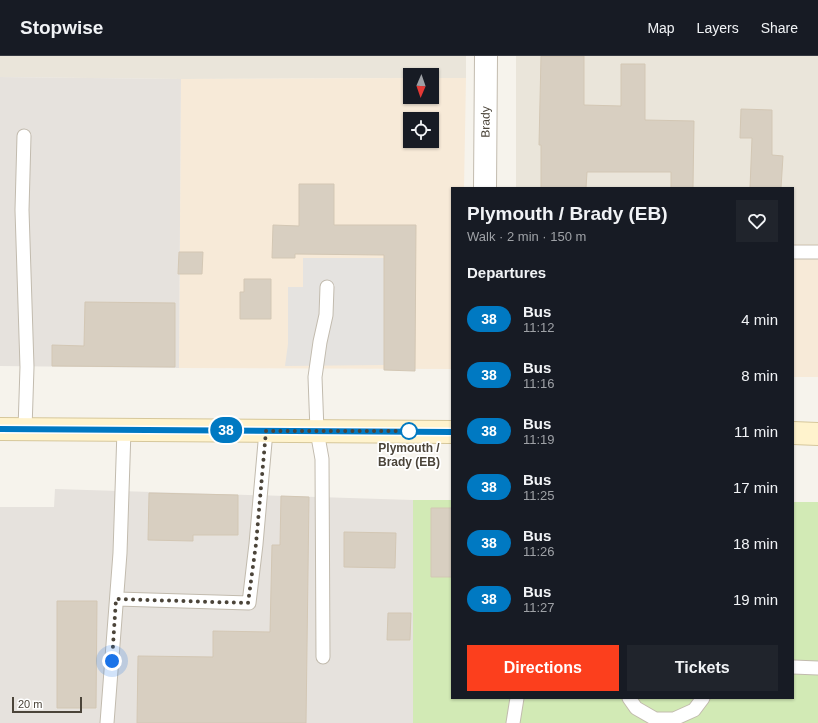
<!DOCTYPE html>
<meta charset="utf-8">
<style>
:root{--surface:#171b24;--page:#20242c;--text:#f1f3f6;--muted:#9ea1a6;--line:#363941;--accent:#fc3f1d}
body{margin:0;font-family:Arial,sans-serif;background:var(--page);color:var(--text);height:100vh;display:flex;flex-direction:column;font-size:15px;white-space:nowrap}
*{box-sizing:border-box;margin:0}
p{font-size:13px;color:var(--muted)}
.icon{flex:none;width:22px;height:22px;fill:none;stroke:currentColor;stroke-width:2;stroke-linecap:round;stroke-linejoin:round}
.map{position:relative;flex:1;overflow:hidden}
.details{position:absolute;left:451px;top:131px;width:343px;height:512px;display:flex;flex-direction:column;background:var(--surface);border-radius:0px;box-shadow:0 1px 3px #0004}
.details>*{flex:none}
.badge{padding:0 8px;border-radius:13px;font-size:14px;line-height:26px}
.needle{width:26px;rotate:182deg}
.fabs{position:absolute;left:403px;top:12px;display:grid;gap:8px}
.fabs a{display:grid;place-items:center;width:36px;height:36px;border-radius:0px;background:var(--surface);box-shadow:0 1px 3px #0004;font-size:20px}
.scale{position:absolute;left:12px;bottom:10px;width:70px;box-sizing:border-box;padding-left:4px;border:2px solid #4b4439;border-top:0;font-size:11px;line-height:14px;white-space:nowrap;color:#4b4439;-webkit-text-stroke:3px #fff;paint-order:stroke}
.you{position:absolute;width:20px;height:20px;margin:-10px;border:3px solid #fff;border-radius:50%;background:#1a73e8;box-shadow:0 0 0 6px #1a73e833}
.map>.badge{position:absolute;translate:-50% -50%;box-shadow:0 0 0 2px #fff}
h2{padding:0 16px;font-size:15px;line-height:36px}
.round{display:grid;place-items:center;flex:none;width:42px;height:42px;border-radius:0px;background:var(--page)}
.summary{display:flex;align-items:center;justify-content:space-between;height:68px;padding:0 16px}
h1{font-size:19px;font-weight:800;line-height:30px}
.button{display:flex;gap:8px;margin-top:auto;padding:8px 16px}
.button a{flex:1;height:46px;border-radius:0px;background:var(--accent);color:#fff;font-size:16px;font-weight:800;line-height:46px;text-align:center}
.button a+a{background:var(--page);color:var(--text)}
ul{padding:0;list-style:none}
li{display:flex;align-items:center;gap:12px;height:56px;padding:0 16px}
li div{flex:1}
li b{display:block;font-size:15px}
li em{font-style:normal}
li .badge{min-width:44px;font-weight:700;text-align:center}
header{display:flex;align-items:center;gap:24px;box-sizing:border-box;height:56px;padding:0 20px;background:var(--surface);border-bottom:1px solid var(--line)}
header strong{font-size:19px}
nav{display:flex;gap:22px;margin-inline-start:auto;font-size:14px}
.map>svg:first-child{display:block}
.residential{fill:#eae5da}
.commercial{fill:#f7ead8;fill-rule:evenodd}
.industrial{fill:#e6e2dd}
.green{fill:#d2eab5}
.parking{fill:#e5e3e0}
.building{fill:#d8cfc1;stroke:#d3c7b4}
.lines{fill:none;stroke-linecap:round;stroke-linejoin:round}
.service-casing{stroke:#c2bbae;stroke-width:15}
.minor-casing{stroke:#c2bbae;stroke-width:24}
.secondary-casing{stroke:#d6c79b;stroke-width:24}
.service{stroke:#fff;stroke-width:13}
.minor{stroke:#fff;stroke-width:22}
.secondary{stroke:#fff3cd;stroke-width:22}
.line-casing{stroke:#fff;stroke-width:9}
.line{stroke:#0079c2;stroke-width:6}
.walk{stroke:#4b4439;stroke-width:4;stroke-dasharray:0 7.2}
.stop-dot{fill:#fff;stroke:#0079c2;stroke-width:2}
.labels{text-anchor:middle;stroke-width:3.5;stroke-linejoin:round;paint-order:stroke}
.street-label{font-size:12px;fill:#4b4439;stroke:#fff}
.stop-label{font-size:12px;font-weight:bold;fill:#4b4439;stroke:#fff}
</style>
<header>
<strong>Stopwise</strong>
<nav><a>Map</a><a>Layers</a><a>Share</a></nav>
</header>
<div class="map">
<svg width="818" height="667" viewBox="0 0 818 667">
<rect width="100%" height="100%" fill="#f6f3ec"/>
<path class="residential" d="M 0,0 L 466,0 L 466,22 L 432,22 L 432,19 L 410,19 L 410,22 L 181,23 L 0,21 Z
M 516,0 L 818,0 L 818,188 L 793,188 L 793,132 L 516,132 Z"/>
<path class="commercial" d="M 410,22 L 410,41 L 432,41 L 432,22 L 466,22 L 464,132 L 452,132 L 452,313 L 179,312 L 181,23 ZM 410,63 L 432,63 L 432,85 L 410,85 Z
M 793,188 L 818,188 L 818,321 L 793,321 Z"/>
<path class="industrial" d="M 0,21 L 181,23 L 179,312 L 0,310 Z
M 55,433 L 413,444 L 413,667 L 0,667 L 0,451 L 54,451 Z"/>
<path class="green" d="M 413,444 L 452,444 L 452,642 L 793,642 L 793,446 L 818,446 L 818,667 L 413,667 Z"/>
<path class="parking" d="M 303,202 L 384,202 L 384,309 L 285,310 L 288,288 L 288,231 L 303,231 Z"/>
<path class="building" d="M 541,0 L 584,0 L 584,49 L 621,50 L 621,8 L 645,8 L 645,64 L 694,65 L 693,132 L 671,132 L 671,116 L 587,116 L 586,132 L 541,132 L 541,89 L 539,89 Z
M 741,53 L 772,54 L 772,99 L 783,100 L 781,132 L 750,132 L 752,82 L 740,82 Z
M 299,128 L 334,128 L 334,169 L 416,169 L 415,315 L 384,314 L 384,199 L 295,198 L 295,202 L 272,202 L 273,169 L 299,170 Z
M 179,196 L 203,196 L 202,218 L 178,218 Z
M 244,223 L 271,223 L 271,263 L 240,263 L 240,236 L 244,236 Z
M 85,246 L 175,247 L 175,311 L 52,310 L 52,289 L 84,290 Z
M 149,437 L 238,439 L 238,479 L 193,479 L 193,485 L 148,484 Z
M 281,440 L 309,441 L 306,667 L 137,667 L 138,600 L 213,601 L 213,575 L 270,576 L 272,489 L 280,489 Z
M 431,452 L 452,452 L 452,521 L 431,521 Z
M 344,476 L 396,477 L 395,512 L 344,511 Z
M 57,545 L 97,545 L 96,652 L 57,652 Z
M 388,557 L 411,557 L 410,584 L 387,584 Z"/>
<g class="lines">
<defs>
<path id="service" d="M 24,80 L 22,154 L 27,311 L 25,373
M 793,196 L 818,196
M 117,543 L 249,547 L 256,488 L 266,375
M 323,601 L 322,403 L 317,375 L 315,321 L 320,286 L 326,259 L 327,231
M 793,611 L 818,612
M 629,642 L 636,652 L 655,663 L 674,663 L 694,654 L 703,642
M 107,667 L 120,497 L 124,374
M 513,667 L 517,642"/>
<g id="minor">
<path id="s1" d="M 485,132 L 486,0"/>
</g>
<path id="secondary" d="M 0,373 L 452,376
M 793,377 L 818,378"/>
</defs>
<use href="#service" class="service-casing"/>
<use href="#minor" class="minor-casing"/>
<use href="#secondary" class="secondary-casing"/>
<use href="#service" class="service"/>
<use href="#minor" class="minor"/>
<use href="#secondary" class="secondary"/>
</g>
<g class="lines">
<defs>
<path id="line" d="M 0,373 L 452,376"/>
</defs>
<use href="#line" class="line-casing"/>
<use href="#line" class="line"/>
<path class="walk" d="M 112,605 L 116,543 L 248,547 L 256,488 L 266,375 L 411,375 L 409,375"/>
</g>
<circle class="stop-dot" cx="409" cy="375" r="8"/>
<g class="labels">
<g class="street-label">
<text dy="4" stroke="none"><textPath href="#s1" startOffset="66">Brady</textPath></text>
</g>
<g class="stop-label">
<text x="409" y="396">Plymouth /<tspan x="409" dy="14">Brady (EB)</tspan></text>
</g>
</g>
</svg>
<div class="fabs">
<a><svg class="needle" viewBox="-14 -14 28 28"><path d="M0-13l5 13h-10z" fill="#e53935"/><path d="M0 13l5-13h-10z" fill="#9ea1a6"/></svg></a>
<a><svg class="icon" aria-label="locate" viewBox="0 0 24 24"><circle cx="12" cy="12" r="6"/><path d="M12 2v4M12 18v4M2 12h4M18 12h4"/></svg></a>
</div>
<div class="scale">20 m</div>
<div class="you" style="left:112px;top:605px"></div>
<b class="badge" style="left:226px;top:374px;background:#0079c2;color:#fff">38</b>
<section class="details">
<div class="summary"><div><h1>Plymouth / Brady (EB)</h1><p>Walk · 2 min · 150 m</p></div><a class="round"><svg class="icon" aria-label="heart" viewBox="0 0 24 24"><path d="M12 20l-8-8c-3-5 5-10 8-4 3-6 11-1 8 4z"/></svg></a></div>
<h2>Departures</h2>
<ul>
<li><span class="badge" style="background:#0079c2;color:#fff">38</span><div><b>Bus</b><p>11:12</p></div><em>4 min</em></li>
<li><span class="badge" style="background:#0079c2;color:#fff">38</span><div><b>Bus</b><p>11:16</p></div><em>8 min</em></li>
<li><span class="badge" style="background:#0079c2;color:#fff">38</span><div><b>Bus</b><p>11:19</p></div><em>11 min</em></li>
<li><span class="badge" style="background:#0079c2;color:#fff">38</span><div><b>Bus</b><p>11:25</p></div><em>17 min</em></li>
<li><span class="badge" style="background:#0079c2;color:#fff">38</span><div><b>Bus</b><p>11:26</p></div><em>18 min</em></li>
<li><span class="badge" style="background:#0079c2;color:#fff">38</span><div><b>Bus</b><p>11:27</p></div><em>19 min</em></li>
</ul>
<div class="button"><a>Directions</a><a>Tickets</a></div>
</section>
</div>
